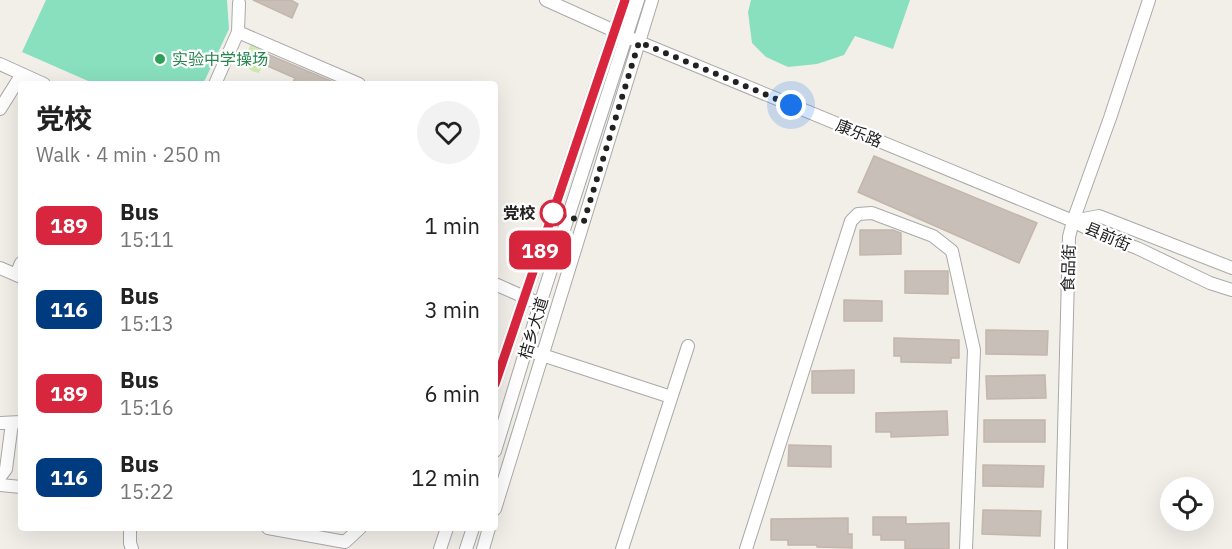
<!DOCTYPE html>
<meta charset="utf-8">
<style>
:root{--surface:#fff;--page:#f2f2f2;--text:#222;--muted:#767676}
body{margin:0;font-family:"IBM Plex Sans","Noto Sans SC",sans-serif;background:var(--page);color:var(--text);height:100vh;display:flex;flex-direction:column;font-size:22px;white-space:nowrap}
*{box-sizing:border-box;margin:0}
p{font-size:20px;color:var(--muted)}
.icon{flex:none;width:33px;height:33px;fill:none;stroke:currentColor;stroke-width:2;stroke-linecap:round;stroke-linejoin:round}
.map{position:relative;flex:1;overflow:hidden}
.side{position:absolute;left:18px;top:81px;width:480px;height:450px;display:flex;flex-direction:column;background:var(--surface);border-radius:6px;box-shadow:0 6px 24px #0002}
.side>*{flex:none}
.badge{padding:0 12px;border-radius:9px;font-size:21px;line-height:39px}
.controls{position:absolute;left:1160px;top:477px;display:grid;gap:12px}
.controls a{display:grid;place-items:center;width:54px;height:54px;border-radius:50%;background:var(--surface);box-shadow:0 6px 24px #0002;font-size:30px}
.you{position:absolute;width:30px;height:30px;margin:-15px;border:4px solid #fff;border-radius:50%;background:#1a73e8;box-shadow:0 0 0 9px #1a73e833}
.map>.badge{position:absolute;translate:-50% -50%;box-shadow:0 0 0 3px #fff}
.round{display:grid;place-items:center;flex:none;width:63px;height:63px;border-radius:32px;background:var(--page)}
.summary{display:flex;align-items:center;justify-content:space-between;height:102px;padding:0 18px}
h1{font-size:28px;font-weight:700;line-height:45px}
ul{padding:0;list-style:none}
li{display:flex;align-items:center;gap:18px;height:84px;padding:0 18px}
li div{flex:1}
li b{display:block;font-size:22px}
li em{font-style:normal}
li .badge{min-width:66px;font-weight:700;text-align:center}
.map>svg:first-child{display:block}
.grass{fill:#cdebb0}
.pitch{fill:#88e0be}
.building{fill:#c7bfb8;stroke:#c4b6ab;stroke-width:1.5}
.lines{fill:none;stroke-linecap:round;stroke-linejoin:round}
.minor-casing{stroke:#a9a9a9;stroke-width:14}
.minor{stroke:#fff;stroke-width:12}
.line-casing{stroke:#fff;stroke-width:14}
.line{stroke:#d7263d;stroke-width:9}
.walk{stroke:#222;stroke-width:6;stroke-dasharray:0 10.8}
.leisure-dot{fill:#2e9e5b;stroke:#fff;stroke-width:2}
.stop-dot{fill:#fff;stroke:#d7263d;stroke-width:3}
.labels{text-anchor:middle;stroke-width:4.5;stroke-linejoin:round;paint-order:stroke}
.leisure-label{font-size:16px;fill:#27864d;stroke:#fff;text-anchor:start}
.street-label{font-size:16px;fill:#222;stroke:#fff}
.stop-label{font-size:16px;font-weight:bold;fill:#222;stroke:#fff;text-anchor:end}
</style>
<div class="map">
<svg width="1232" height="549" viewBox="0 0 1232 549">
<rect width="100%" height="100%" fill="#f2efe9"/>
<path class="grass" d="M 252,42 L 269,49 L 259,73 L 252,71 L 242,63 Z"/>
<path class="pitch" d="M 46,0 L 227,0 L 229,29 L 203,84 L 95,84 L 22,52 Z
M 751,0 L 910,0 L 893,49 L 855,36 L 844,55 L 817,64 L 788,67 L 766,57 L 752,43 L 748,12 Z"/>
<path class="building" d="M 253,0 L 291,0 L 298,4 L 292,18 Z
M 267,54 L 338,84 L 292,84 L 295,78 L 263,64 Z
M 874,156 L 1037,223 L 1019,263 L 858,192 Z
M 860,230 L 893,230 L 901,233 L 901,254 L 860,255 Z
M 905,271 L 948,271 L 948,294 L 905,293 Z
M 844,300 L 882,301 L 882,321 L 844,321 Z
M 986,330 L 1048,331 L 1047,355 L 986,354 Z
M 894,338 L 959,340 L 959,358 L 951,358 L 951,363 L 901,362 L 901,356 L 894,356 Z
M 854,370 L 854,393 L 812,393 L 812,371 Z
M 1045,375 L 1046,398 L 987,399 L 986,376 Z
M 947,411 L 948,435 L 891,437 L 891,432 L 876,432 L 876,413 Z
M 984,420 L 1045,420 L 1045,442 L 984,442 Z
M 789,445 L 831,446 L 831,467 L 788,466 Z
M 983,465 L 1044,466 L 1043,487 L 983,486 Z
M 983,510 L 1041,511 L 1040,536 L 982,534 Z
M 873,517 L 906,517 L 906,524 L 949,523 L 949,549 L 905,549 L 905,540 L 881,540 L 881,535 L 873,535 Z
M 848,518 L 848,534 L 852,534 L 852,548 L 817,547 L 817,545 L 788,545 L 788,540 L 771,540 L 771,519 Z"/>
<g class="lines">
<defs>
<path id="minor" d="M 546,0 L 639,42 L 1073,221 L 1094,232 L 1137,248 L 1210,283 L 1232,290
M 238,32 L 359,84
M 0,64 L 44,84
M 215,84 L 238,32 L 239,3
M 0,109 L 22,74
M 1073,221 L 1099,216 L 1232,268
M 0,268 L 21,277
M 16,275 L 21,263
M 495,284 L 540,304
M 536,353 L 671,397
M 495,384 L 625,0
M 0,423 L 21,422
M 495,451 L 540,304 L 638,0
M 0,477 L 6,469 L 12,423
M 0,485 L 21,487
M 495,509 L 652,0
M 130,528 L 130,543 L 132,549
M 268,528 L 345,542 L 360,528
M 440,549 L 447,528
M 466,549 L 473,528
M 483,549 L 489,528
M 622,549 L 688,346
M 746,549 L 851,221 L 858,214 L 872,213 L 933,236 L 952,251 L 974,350 L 966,549
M 1061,549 L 1069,237 L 1073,221 L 1110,118 L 1149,0"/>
</defs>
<use href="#minor" class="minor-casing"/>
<use href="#minor" class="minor"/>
</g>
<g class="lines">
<defs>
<path id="line" d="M 495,384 L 625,0"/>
</defs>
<use href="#line" class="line-casing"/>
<use href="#line" class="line"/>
<path class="walk" d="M 553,213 L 584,221 L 639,42 L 791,105"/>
</g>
<circle class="leisure-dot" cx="160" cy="59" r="6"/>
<circle class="stop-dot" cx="553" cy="213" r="12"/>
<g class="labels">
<g class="leisure-label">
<text x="172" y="65">实验中学操场</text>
</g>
<g class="street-label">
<text transform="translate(859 133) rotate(22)" y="6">康乐路</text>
<text transform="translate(1108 236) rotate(23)" y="6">县前街</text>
<text transform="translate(1068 268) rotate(-88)" y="6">食品街</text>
<text transform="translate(533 328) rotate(-73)" y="6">桔乡大道</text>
</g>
<g class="stop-label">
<text x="535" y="219">党校</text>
</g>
</g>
</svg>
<div class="controls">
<a><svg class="icon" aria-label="locate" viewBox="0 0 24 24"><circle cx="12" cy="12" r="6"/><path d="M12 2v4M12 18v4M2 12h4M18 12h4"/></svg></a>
</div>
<div class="you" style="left:791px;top:105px"></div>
<b class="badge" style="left:540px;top:250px;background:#d7263d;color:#fff">189</b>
<section class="side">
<div class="summary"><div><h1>党校</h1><p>Walk · 4 min · 250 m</p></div><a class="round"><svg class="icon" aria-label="heart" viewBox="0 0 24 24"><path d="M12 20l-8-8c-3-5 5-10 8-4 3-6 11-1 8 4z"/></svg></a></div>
<ul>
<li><span class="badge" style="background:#d7263d;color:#fff">189</span><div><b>Bus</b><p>15:11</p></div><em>1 min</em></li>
<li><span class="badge" style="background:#003b80;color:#fff">116</span><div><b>Bus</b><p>15:13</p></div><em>3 min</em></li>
<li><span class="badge" style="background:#d7263d;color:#fff">189</span><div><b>Bus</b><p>15:16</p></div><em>6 min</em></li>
<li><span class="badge" style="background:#003b80;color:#fff">116</span><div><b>Bus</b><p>15:22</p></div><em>12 min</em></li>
</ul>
</section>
</div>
